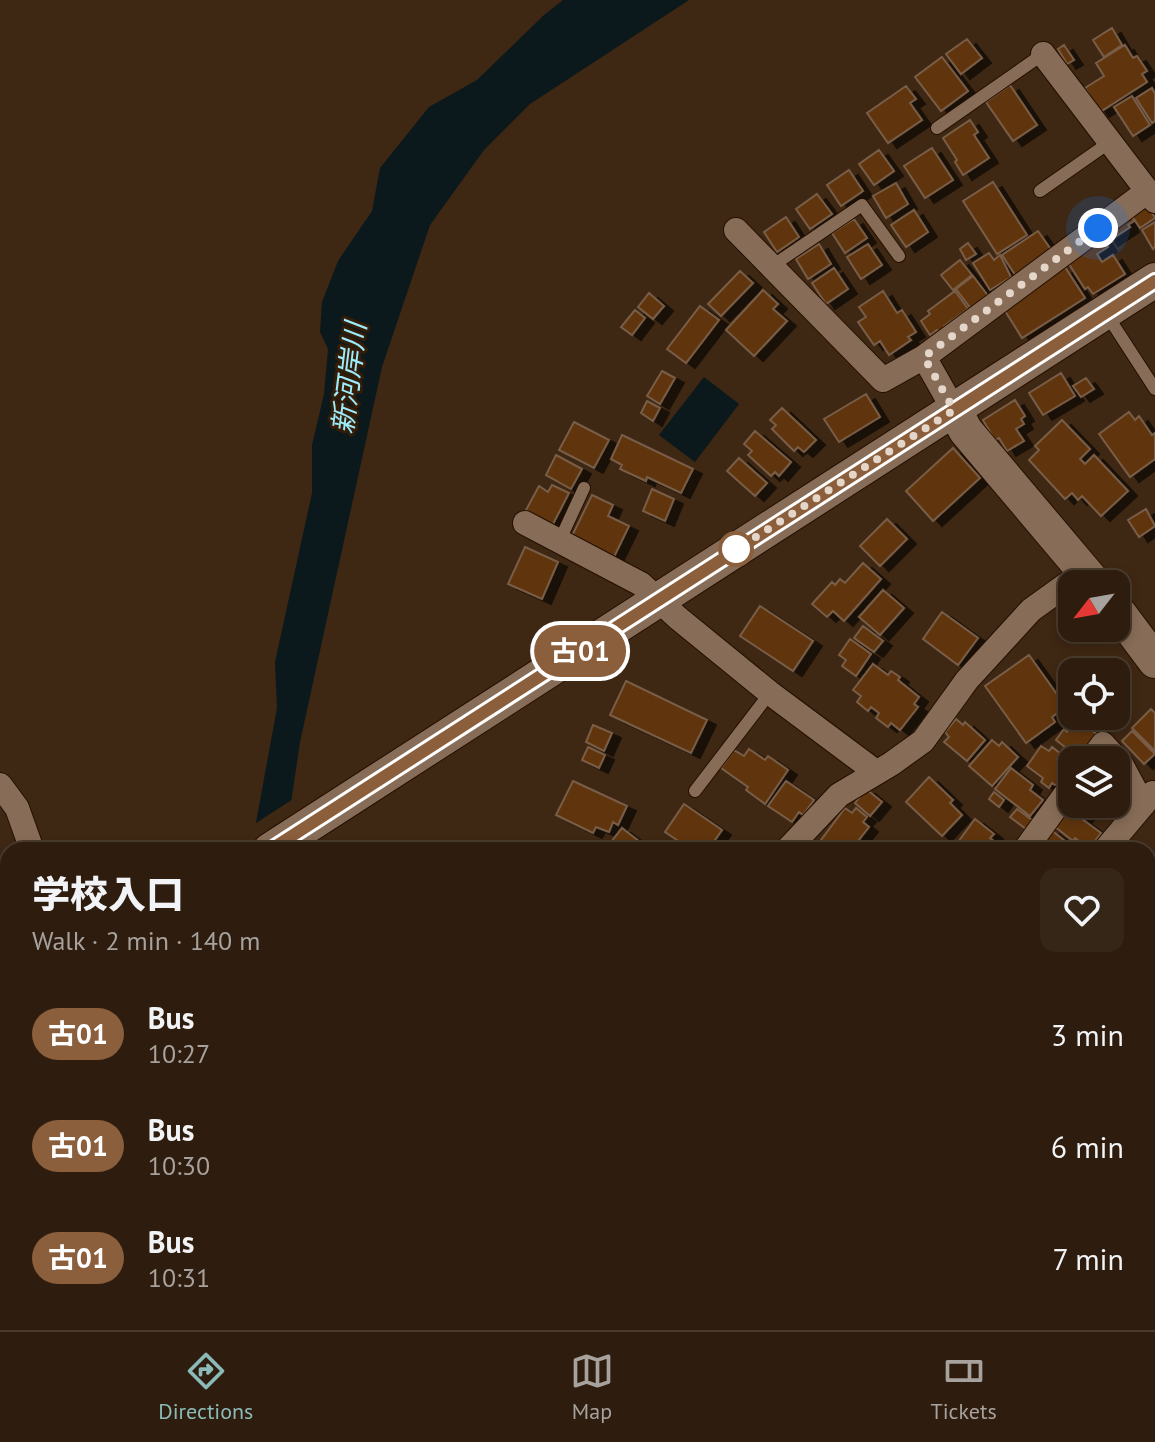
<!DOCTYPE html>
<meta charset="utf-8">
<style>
:root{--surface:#2e1d0e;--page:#362617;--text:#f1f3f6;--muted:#a7a29e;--line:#493b2e;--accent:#8bbbb9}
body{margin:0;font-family:"PT Sans","Noto Sans JP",sans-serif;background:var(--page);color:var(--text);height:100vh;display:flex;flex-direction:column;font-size:30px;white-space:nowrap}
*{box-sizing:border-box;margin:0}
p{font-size:26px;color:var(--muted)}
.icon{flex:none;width:44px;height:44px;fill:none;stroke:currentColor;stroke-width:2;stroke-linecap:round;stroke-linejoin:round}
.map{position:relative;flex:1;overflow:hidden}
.panel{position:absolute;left:0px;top:842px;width:1156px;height:488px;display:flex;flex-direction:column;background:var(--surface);border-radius:24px 24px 0 0;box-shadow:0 4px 12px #0003,0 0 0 2px var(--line)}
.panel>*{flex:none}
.badge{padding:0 16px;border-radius:26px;font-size:28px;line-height:52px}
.needle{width:52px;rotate:239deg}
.tools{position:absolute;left:1058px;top:570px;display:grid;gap:16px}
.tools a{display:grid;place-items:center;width:72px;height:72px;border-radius:16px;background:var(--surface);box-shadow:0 4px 12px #0003,0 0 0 2px var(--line);font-size:40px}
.you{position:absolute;width:40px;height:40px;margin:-20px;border:6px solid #fff;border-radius:50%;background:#1a73e8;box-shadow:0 0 0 12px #1a73e833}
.map>.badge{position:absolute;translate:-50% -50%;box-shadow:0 0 0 4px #fff}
.round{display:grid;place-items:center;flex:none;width:84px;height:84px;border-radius:16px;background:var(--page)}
.head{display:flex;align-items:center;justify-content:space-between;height:136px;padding:0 32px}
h1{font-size:38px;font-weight:800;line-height:60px}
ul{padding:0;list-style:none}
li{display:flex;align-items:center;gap:24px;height:112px;padding:0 32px}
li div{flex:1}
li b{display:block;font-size:30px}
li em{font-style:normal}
li .badge{min-width:88px;font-weight:700;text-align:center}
.tab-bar{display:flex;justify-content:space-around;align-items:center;height:112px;border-top:2px solid var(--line);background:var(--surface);font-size:22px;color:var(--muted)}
.tab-bar a{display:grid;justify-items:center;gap:4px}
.tab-bar .selected{color:var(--accent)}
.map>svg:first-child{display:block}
.green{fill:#45491f}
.water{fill:#0b191c}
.pier{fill:#3e2713}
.building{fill:#613508;stroke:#785d48;stroke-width:2;filter:url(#shadow)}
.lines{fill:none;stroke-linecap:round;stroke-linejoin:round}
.lane-casing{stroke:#240f00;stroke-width:14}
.street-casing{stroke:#240f00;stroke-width:26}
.secondary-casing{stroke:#240f00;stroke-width:36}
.lane{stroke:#876d57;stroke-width:12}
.street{stroke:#876d57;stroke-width:24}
.secondary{stroke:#876d57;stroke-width:34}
.line-casing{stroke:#fff;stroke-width:18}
.line{stroke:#8b5e3c;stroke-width:12}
.walk{stroke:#e5d6ca;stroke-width:8;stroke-dasharray:0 14.4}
.stop-dot{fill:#fff;stroke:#8b5e3c;stroke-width:4}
.labels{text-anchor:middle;stroke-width:6;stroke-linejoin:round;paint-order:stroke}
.water-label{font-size:28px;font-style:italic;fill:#9decfc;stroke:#331d09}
</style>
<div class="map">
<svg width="1155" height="1330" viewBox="0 0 1155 1330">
<defs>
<filter id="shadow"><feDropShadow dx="9" dy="5" stdDeviation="0" flood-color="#0009"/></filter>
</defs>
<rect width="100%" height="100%" fill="#3e2713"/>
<path class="green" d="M 805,1322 L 884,1322 L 895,1330 L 807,1330 Z
M 933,1322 L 982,1322 L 986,1330 L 925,1330 Z"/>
<path class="water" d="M 563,0 L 689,0 L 530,104 L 484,150 L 430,225 L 382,367 L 300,742 L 284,850 L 251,850 L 277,708 L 275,662 L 312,493 L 312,445 L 324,394 L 328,349 L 320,332 L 322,302 L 338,261 L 372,211 L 380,168 L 429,107 L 477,80 L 544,15 Z
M 704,377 L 739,404 L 695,462 L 659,435 Z
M 376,1322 L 450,1322 L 452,1330 L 379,1330 Z"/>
<path class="pier" d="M 296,797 L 288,850 L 247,850 L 250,827 Z"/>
<path class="building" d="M 1112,28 L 1122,45 L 1104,57 L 1093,40 Z
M 967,39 L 982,58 L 961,74 L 946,54 Z
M 1064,45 L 1074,60 L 1067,64 L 1058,49 Z
M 1125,45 L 1133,58 L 1137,56 L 1147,71 L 1142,74 L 1147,82 L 1100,112 L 1085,88 L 1104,76 L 1096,63 Z
M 942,57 L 968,91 L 941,111 L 915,77 Z
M 1010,85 L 1037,125 L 1013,141 L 986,102 Z
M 906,86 L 916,99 L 910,103 L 922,120 L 888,143 L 867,113 Z
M 1152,88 L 1155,94 L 1155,121 L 1152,123 L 1136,98 Z
M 1132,96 L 1150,125 L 1133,136 L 1114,107 Z
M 970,120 L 978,132 L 974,135 L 989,158 L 963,175 L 955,162 L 957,160 L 943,138 Z
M 932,148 L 953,180 L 925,198 L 904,166 Z
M 879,150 L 894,171 L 874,185 L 859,164 Z
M 849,170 L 863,191 L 841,206 L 827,185 Z
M 993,182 L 1027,235 L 997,254 L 963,201 Z
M 896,183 L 908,204 L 886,218 L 873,196 Z
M 817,194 L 832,214 L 810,229 L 796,209 Z
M 1148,206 L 1155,218 L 1140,228 L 1132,216 Z
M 914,210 L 928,232 L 906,247 L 891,225 Z
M 1129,212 L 1134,221 L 1128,225 L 1130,227 L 1109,241 L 1102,229 Z
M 786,217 L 799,237 L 777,252 L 764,232 Z
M 854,219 L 867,238 L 845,253 L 832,233 Z
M 1155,222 L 1155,247 L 1153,249 L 1142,230 Z
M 1038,231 L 1052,251 L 1016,276 L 1002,255 Z
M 1099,233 L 1108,247 L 1097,254 L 1102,262 L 1113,255 L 1125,274 L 1093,294 L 1088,287 L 1085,289 L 1065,258 Z
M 968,243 L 976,254 L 966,260 L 960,249 Z
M 819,244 L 831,264 L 808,279 L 796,259 Z
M 868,244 L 882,265 L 861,279 L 847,257 Z
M 989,253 L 994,260 L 1000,255 L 1011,277 L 990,290 L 973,263 Z
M 960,260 L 972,275 L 953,290 L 941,275 Z
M 1065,267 L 1085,298 L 1022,338 L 1002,306 Z
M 834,268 L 848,289 L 826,304 L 812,283 Z
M 740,271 L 753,283 L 721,316 L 708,304 Z
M 973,276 L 989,297 L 972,310 L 956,289 Z
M 763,290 L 778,304 L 773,309 L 787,321 L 754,356 L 726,330 Z
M 883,291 L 897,313 L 902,310 L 916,332 L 908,337 L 911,340 L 889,355 L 880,341 L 874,345 L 858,322 L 866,317 L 859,307 Z
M 955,291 L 968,309 L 944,326 L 946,329 L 939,334 L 937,330 L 930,335 L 921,321 L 930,314 L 928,311 Z
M 649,293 L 664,306 L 653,319 L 638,307 Z
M 700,306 L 719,320 L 686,363 L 667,349 Z
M 635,310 L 645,318 L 632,335 L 621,327 Z
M 662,371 L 675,378 L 660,404 L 647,396 Z
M 1061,373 L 1075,396 L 1043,415 L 1029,393 Z
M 1086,378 L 1094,389 L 1081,397 L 1073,386 Z
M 866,394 L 880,417 L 839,442 L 824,419 Z
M 1015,400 L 1025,416 L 1021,419 L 1024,424 L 1016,429 L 1024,441 L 1007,451 L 999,438 L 995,440 L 983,420 Z
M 647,401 L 660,408 L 653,421 L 641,413 Z
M 782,408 L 816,440 L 804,452 L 798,447 L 794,451 L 772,429 L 776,425 L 770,420 Z
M 1129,412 L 1135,420 L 1139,416 L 1152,435 L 1155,433 L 1155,459 L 1130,477 L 1099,434 Z
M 1062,420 L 1090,449 L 1080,459 L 1085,464 L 1094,455 L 1128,491 L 1101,516 L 1082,496 L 1078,500 L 1072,493 L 1065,499 L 1029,460 L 1039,450 L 1035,446 Z
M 574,422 L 609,440 L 594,468 L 559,450 Z
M 755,431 L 791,462 L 779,476 L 775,472 L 771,476 L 748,455 L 752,451 L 744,444 Z
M 622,435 L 693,469 L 681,493 L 647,477 L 646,481 L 620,469 L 622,465 L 611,459 Z
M 953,448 L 980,478 L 933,521 L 906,491 Z
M 556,455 L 582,469 L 571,489 L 546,475 Z
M 739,458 L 767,483 L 755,496 L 727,471 Z
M 552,485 L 569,493 L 552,526 L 525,512 L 539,486 L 548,492 Z
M 652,489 L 674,499 L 665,521 L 643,511 Z
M 592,495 L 613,505 L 608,516 L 629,526 L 614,557 L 572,536 Z
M 1146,509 L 1155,526 L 1139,537 L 1128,520 Z
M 887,519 L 907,539 L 880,566 L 860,546 Z
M 525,547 L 558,562 L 542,599 L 508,584 Z
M 863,563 L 881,579 L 844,621 L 833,611 L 827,617 L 812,604 L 832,582 L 835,585 L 840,579 L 845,583 Z
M 883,590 L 904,608 L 880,635 L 859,617 Z
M 760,606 L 813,641 L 793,671 L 740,636 Z
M 942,612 L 978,638 L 958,665 L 923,639 Z
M 863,626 L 883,641 L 874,652 L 854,638 Z
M 850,639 L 871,654 L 856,676 L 842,666 L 846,660 L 839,655 Z
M 1029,655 L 1066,707 L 1052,717 L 1055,722 L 1026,743 L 985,686 Z
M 873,664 L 888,675 L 891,671 L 900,677 L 898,680 L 919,697 L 914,704 L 918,707 L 900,730 L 891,723 L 888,727 L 876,718 L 879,713 L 871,707 L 868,711 L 857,702 L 861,696 L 853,690 Z
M 626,681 L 707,720 L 691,753 L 610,715 Z
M 1151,709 L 1155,713 L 1155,751 L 1132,728 Z
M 956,719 L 963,725 L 965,722 L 985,740 L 967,761 L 944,742 L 949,737 L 945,732 Z
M 1076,719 L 1098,735 L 1082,757 L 1076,752 L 1072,757 L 1062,750 L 1065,747 L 1056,740 L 1064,729 L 1067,732 Z
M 593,725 L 612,733 L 604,751 L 586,742 Z
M 1132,731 L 1155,754 L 1144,764 L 1122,741 Z
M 992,740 L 999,746 L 1002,742 L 1018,757 L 992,786 L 969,766 Z
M 1041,746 L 1049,751 L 1052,747 L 1061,754 L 1057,759 L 1071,769 L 1058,787 L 1052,783 L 1049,788 L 1041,782 L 1043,778 L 1027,766 Z
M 588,747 L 605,755 L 599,768 L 582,760 Z
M 749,749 L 765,760 L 768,756 L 788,770 L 765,804 L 746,790 L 748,787 L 721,768 L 734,750 L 744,756 Z
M 1011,768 L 1033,785 L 1030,790 L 1043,800 L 1030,816 L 995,789 Z
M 929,777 L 953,800 L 950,803 L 962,815 L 942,836 L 906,802 Z
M 573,781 L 627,806 L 618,825 L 613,822 L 609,832 L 596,827 L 593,833 L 556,815 Z
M 786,781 L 814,800 L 803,815 L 799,812 L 792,822 L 768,806 Z
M 866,789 L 882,802 L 870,816 L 855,803 Z
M 994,792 L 1004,800 L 999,807 L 989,799 Z
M 1116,794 L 1124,800 L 1111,818 L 1092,804 L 1089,809 L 1083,804 L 1116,804 Z
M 684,804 L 722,830 L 708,850 L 692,850 L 665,832 Z
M 1071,805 L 1085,815 L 1082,819 L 1101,833 L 1089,849 L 1075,838 L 1073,841 L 1054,826 Z
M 845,808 L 852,813 L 856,808 L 867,817 L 863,822 L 869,827 L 851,850 L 818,850 L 815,848 Z
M 1017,809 L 1032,820 L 1026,829 L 1010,817 Z
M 975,819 L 994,834 L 990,838 L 1005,850 L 968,850 L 958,842 Z
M 622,828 L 640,842 L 634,850 L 605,850 Z
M 1050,829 L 1070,845 L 1066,850 L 1033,850 Z
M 1155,1015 L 1155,1051 L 1148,1062 L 1148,1027 Z
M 8,1163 L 8,1191 L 0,1184 L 0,1173 Z
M 1155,1166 L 1155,1194 L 1148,1203 L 1148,1175 Z
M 1148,1313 L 1155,1317 L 1155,1330 L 1111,1330 L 1102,1324 L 1148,1322 Z
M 895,1322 L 922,1322 L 918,1330 L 909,1330 Z"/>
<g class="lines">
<defs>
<path id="lane" d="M 937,128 L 1043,54
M 1040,191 L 1110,142
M 772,266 L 862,205 L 899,256
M 1107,315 L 1155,389
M 559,542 L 584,488
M 695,791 L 770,693"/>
<path id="street" d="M 1043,54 L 1155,201
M 736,230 L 883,380 L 924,357 L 954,410
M 924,357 L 1148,191
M 525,523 L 641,584 L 678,618 L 770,693 L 876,772
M 1091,760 L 1103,744 L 1121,764 L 1143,805
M 0,785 L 17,808 L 32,850
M 787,850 L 839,795 L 891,764 L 923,741 L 967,680 L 1031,610 L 1084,572
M 1025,850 L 1072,785
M 1105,850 L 1153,793
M 0,882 L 8,880
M 0,1050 L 8,1057
M 0,1205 L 8,1208"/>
<path id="secondary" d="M 954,410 L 966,431 L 1095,584
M 1116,609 L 1155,661
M 270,850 L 1155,280
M 0,1029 L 8,1023"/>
</defs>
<use href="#lane" class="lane-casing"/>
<use href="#street" class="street-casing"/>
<use href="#secondary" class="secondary-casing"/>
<use href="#lane" class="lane"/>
<use href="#street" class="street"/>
<use href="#secondary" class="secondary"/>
</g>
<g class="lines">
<defs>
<path id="line" d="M 270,850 L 1155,281"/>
</defs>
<use href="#line" class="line-casing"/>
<use href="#line" class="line"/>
<path class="walk" d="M 736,549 L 734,551 L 954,410 L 924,357 L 1098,228"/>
</g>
<circle class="stop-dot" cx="736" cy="549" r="16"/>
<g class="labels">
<g class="water-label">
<text transform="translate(349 378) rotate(-83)" y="10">新河岸川</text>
</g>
</g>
</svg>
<div class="tools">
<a><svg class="needle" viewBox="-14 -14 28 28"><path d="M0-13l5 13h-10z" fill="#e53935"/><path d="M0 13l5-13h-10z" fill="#a7a29e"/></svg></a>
<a><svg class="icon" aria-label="locate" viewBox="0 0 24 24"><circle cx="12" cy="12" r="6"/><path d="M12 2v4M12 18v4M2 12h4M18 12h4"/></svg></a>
<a><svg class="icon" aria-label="layers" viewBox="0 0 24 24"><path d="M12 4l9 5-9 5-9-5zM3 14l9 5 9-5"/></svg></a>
</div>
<div class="you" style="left:1098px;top:228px"></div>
<b class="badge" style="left:580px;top:651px;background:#8b5e3c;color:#fff">古01</b>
<section class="panel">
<div class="head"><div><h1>学校入口</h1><p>Walk · 2 min · 140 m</p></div><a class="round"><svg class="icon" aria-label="heart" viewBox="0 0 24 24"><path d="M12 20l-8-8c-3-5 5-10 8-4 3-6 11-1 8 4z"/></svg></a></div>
<ul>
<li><span class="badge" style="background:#8b5e3c;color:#fff">古01</span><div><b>Bus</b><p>10:27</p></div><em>3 min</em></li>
<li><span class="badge" style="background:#8b5e3c;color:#fff">古01</span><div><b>Bus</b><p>10:30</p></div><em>6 min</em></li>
<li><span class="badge" style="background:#8b5e3c;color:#fff">古01</span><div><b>Bus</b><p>10:31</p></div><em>7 min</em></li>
</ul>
</section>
</div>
<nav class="tab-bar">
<a class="selected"><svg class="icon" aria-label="directions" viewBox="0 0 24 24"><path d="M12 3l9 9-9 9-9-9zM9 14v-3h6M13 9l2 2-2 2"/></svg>Directions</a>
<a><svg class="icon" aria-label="map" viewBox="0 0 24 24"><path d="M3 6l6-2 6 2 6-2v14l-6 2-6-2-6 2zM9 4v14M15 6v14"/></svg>Map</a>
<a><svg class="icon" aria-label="tickets" viewBox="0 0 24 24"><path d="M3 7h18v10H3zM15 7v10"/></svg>Tickets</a>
</nav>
